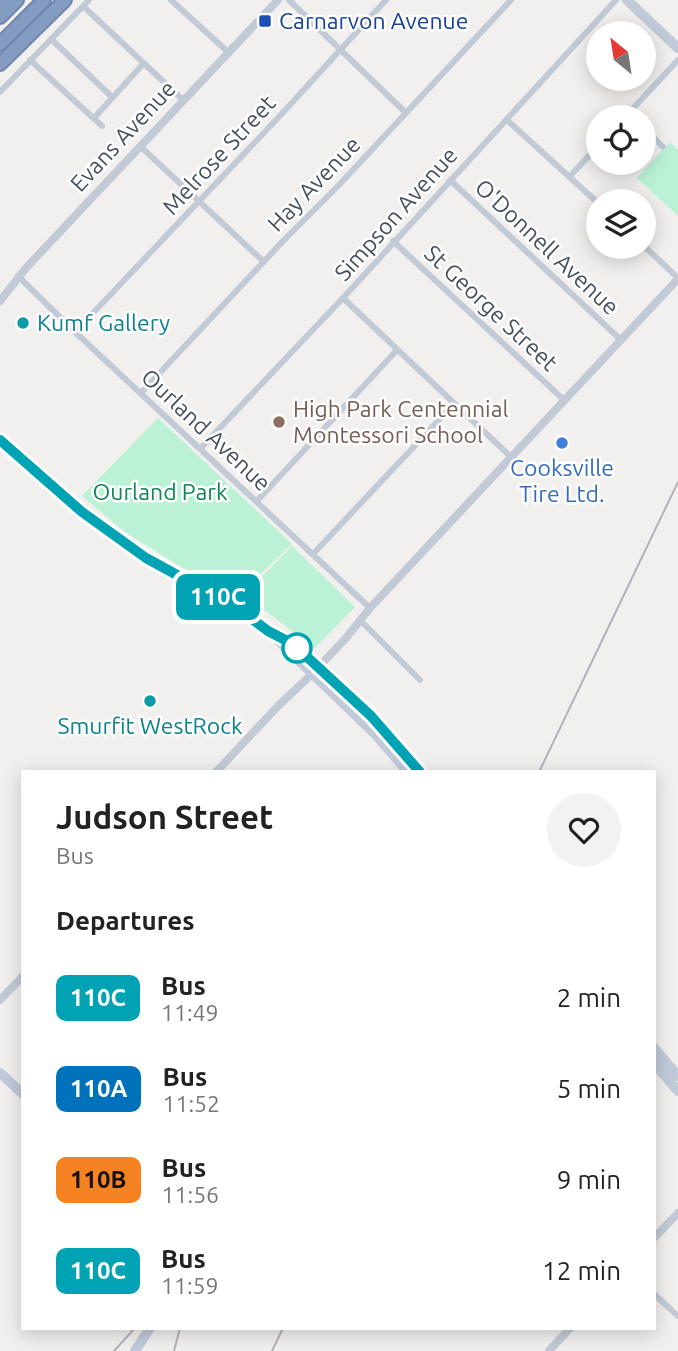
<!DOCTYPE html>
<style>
:root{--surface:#fff;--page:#f2f2f2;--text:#222;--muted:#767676}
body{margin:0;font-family:Ubuntu,sans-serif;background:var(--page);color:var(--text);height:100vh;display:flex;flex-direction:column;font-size:26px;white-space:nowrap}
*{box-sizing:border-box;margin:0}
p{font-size:23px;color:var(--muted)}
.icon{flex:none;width:38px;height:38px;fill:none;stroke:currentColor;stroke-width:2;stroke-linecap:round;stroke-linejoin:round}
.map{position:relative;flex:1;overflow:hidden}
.sheet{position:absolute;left:21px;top:770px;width:635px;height:560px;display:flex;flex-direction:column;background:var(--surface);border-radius:0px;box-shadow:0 4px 18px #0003}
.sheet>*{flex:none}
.badge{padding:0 14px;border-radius:10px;font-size:24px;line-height:46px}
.needle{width:46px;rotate:330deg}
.tools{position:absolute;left:586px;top:21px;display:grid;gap:14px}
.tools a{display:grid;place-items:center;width:70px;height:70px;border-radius:50%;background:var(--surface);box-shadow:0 4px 18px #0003;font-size:35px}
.map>.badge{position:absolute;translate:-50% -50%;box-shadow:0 0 0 4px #fff}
h2{padding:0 35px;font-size:26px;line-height:63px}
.round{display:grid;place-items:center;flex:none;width:74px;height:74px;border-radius:37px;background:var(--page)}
.summary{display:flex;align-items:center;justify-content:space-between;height:119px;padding:0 35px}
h1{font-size:33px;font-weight:700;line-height:52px}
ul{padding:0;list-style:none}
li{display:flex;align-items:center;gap:21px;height:91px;padding:0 35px}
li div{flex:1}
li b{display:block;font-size:26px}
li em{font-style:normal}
li .badge{min-width:77px;font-weight:700;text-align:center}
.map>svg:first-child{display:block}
.green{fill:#bbf2d5}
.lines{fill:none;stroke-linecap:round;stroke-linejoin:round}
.motorway-casing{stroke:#6f87ac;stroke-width:16}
.minor{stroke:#c2cad5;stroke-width:6}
.tertiary{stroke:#c2cad5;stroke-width:8}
.secondary{stroke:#c1cad9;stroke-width:10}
.motorway{stroke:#849cc1;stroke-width:12}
.rail{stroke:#b1b3ba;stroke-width:2}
.line-casing{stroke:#fff;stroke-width:16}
.line{stroke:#00a3b4;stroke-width:10}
.transit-dot{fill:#1a4fb4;stroke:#fff;stroke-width:2.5}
.culture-dot{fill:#0f9aa8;stroke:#fff;stroke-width:2.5}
.education-dot{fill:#8d6e63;stroke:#fff;stroke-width:2.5}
.shop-dot{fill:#3f7fe0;stroke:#fff;stroke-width:2.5}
.stop-dot{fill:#fff;stroke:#00a3b4;stroke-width:3.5}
.labels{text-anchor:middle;stroke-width:5;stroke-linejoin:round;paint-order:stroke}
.transit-label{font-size:23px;fill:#164399;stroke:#fff;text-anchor:start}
.street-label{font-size:23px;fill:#46505e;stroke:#fff}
.culture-label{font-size:23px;fill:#0d838f;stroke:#fff;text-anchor:start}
.education-label{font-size:23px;fill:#785e54;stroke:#fff;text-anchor:start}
.shop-label{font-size:23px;fill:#366cbe;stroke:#fff}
.park-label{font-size:23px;fill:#128455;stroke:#fff}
</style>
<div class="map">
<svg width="678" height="1351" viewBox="0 0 678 1351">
<rect width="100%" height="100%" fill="#f2efef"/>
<path class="green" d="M 670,142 L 678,150 L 678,216 L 637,178 Z
M 158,418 L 292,544 L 240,594 L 181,567 L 125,532 L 82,496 Z
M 292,546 L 355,607 L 315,648 L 244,595 Z"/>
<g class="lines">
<defs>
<path id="motorway" d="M 0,3 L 4,0
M 0,17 L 17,0
M 0,44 L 44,0
M 0,64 L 65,0"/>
</defs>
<use href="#motorway" class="motorway-casing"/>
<path class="minor" d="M 171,0 L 228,52
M 289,0 L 406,113
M 83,6 L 183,100
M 51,39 L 112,97
M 30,60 L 102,126
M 0,92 L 89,0
M 625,117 L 678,60
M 94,118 L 144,63
M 507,120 L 598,203
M 644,128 L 663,147
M 140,146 L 264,262
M 570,176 L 598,146
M 450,180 L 621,340
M 393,241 L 564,400
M 644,246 L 678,278
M 18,276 L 75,332 L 370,608
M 343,298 L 511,457
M 75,332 L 277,119 L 386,0
M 141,393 L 284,240 L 339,185 L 511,0
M 200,449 L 343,298 L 616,0
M 256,502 L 397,350
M 313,554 L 454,404
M 360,620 L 420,680
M 654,1294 L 678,1316"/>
<path class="tertiary" d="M 0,301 L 26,268 L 278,0
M 216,772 L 278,706 L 312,674 L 346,638 L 370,608 L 678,279
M 0,1000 L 23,976
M 654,1238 L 678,1213
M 549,1351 L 570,1328"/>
<path class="secondary" d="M 627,0 L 678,48
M 0,440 C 47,481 93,523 145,557 C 183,582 224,599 261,624 L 375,734 L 408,772
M 275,634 L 293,644 L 349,695 L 383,728 L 420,772
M 654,1048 L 678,1076
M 654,1063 L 678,1091
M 0,1073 L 23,1094
M 135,1351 L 150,1328"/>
<use href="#motorway" class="motorway"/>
<path class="rail" d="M 539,772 L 678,482
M 114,1351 L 135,1328
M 174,1351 L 180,1328
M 272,1351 L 283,1328"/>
</g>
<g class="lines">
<defs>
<path id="line" d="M 0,440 L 82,512 L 146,558 L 239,609 L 268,631 L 293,644 L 371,716 L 420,772"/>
</defs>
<use href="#line" class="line-casing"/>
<use href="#line" class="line"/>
</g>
<rect class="transit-dot" x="258" y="14" width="14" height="14" rx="3.5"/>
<g class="culture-dot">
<circle cx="23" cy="323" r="7"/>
<circle cx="150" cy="701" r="7"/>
</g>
<circle class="education-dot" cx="279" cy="422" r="7"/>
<circle class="shop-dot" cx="562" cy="443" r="7"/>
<circle class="stop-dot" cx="297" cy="648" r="14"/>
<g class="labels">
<g class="transit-label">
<text x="279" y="29">Carnarvon Avenue</text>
</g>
<g class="street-label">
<text transform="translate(123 136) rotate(-47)" y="8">Evans Avenue</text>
<text transform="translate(219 155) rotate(-47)" y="8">Melrose Street</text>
<text transform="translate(314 184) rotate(-46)" y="8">Hay Avenue</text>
<text transform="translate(396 214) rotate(-48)" y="8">Simpson Avenue</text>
<text transform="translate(547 247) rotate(43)" y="8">O'Donnell Avenue</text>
<text transform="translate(491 308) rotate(43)" y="8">St George Street</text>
<text transform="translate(206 430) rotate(43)" y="8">Ourland Avenue</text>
</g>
<g class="culture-label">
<text x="37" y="331">Kumf Gallery</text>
<text x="150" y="734" text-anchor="middle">Smurfit WestRock</text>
</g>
<g class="education-label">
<text x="293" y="417">High Park Centennial<tspan x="293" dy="26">Montessori School</tspan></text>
</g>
<g class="shop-label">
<text x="562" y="476">Cooksville<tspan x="562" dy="26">Tire Ltd.</tspan></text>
</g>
<g class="park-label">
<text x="160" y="500">Ourland Park</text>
</g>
</g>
</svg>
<div class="tools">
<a><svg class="needle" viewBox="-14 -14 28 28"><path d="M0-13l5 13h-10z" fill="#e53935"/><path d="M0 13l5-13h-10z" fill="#767676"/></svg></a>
<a><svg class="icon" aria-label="locate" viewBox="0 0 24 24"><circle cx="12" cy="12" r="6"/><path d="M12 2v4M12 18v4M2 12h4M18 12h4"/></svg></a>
<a><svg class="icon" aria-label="layers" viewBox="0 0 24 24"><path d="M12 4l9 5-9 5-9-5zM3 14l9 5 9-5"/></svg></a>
</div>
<b class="badge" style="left:218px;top:597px;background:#00a3b4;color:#fff">110C</b>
<section class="sheet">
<div class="summary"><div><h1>Judson Street</h1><p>Bus</p></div><a class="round"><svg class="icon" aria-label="heart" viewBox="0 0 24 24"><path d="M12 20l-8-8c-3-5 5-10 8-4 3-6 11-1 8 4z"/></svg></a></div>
<h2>Departures</h2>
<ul>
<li><span class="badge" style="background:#00a3b4;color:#fff">110C</span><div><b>Bus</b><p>11:49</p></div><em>2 min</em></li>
<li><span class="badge" style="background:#0072bc;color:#fff">110A</span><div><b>Bus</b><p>11:52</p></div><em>5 min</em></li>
<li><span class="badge" style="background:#f58220;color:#111">110B</span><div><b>Bus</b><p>11:56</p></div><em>9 min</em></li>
<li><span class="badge" style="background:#00a3b4;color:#fff">110C</span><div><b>Bus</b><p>11:59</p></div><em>12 min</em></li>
</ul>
</section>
</div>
